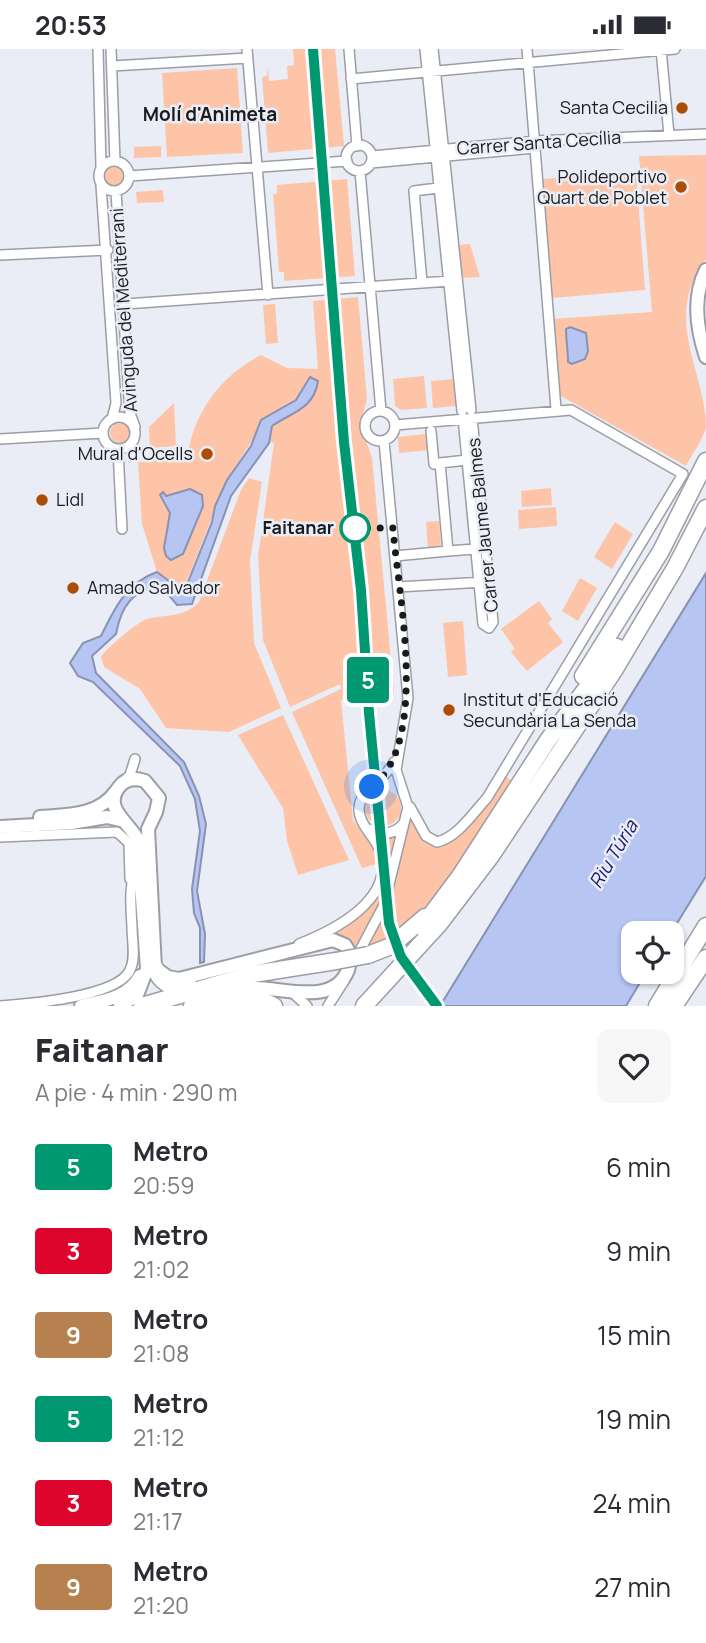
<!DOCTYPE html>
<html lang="es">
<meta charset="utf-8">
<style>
:root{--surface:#fff;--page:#f7f7f7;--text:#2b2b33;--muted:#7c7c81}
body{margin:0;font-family:Manrope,sans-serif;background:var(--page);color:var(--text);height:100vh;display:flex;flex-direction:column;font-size:26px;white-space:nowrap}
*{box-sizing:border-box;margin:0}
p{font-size:23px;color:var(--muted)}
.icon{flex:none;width:38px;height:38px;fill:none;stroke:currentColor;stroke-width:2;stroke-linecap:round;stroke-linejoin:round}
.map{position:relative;height:957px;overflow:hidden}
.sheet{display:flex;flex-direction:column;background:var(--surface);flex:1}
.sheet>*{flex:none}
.badge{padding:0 14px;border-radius:5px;font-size:24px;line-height:46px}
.controls{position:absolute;left:621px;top:872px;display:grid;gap:14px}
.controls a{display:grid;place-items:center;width:63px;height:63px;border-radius:14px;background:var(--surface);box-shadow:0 2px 5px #0004;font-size:35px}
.you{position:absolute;width:35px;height:35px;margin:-18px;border:5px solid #fff;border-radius:50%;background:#1a73e8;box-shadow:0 0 0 10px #1a73e833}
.map>.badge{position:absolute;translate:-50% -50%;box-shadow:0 0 0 4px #fff}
.round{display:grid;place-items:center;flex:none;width:74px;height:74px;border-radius:14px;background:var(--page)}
.head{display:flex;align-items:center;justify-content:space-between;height:119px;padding:0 35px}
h1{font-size:33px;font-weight:800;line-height:52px}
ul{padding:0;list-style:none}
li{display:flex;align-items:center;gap:21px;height:84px;padding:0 35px}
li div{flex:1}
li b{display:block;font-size:26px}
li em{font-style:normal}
li .badge{min-width:77px;font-weight:700;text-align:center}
.status{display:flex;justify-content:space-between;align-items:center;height:49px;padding:0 35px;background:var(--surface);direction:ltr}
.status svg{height:19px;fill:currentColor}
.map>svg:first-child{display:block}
.green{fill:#fec4a7}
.water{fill:#b7c5f3;stroke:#8892b3;stroke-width:2}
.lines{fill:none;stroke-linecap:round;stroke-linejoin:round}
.street-casing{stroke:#9c9ea6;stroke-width:12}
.secondary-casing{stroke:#9c9ea6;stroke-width:16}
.highway-casing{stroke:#9c9ea6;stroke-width:19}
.street{stroke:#fff;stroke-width:9}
.secondary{stroke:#fff;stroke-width:12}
.highway{stroke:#fff;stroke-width:16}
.highway-bridge-casing{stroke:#9c9ea6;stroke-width:19;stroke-linecap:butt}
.highway-bridge{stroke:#fff;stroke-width:16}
.line-casing{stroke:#fff;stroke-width:16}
.line{stroke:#009870;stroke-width:10}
.walk{stroke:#1a1b1e;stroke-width:7;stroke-dasharray:0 12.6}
.poi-dot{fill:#ad4c07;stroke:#eaedf5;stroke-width:2.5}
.stop-dot{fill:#fff;stroke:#009870;stroke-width:3.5}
.labels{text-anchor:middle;stroke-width:5;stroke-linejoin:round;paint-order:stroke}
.poi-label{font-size:18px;fill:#1a1b1e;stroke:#eaedf5;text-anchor:end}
.street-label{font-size:18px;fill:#1a1b1e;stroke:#eaedf5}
.stop-label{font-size:18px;font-weight:bold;fill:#1a1b1e;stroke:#eaedf5;text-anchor:end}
.neighbourhood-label{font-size:19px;font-weight:bold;fill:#1a1b1e;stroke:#eaedf5}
.water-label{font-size:19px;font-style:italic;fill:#18196e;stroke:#eaedf5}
</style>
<div class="status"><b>20:53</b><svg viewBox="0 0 49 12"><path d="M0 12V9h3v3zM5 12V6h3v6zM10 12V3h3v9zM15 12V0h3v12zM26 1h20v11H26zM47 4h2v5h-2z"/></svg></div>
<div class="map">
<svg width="706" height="957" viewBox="0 0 706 957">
<rect width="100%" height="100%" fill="#eaedf5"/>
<path class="green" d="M 293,0 L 335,0 L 344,97 L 268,104 L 262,28 L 267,27 L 268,18 L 269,32 L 288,30 L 287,17 L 294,16 Z
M 237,19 L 243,104 L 167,108 L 162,24 Z
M 161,97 L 161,108 L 134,109 L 134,98 Z
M 706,106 L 706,211 C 661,268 706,323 706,378 C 703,391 692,405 686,417 L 559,346 L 552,270 L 652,263 L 639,107 Z
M104 128a10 10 0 1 1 20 0a10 10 0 1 1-20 0Z
M 636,123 L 645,241 L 552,249 L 543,130 Z
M 347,130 L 355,227 L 284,232 L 284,223 L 279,223 L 273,145 L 277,145 L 277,136 Z
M 163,141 L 164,153 L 137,154 L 136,143 Z
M 470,195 L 480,228 L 461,229 L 458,196 Z
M 358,248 L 367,350 L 360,375 L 372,409 L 394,643 L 341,651 L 353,771 L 372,797 L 377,815 L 362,819 L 292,663 L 341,640 L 340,635 L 290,658 L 263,591 L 258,508 L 274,394 L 253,390 L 227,431 L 182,544 L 174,534 L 157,523 L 142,475 L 138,413 L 187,410 C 193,364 220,327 261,306 L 287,319 L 318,320 L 313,252 Z
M 275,255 L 278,294 L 266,295 L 263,256 Z
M 424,327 L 427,359 L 401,361 L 395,357 L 393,330 Z
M 454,330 L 456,357 L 433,359 L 431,332 Z
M 174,354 L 176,397 L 150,399 L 149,378 Z
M110 384a10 10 0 1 1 20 0a10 10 0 1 1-20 0Z
M 426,385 L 428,401 L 399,404 L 398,388 Z
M 249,429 L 262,433 L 250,512 L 254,594 L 281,659 L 229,683 L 166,679 L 140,640 L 104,618 L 101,608 C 104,601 140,571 147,570 C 167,565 184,569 199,553 L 241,441 Z
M 551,439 L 552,456 L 522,458 L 521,442 Z
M 556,458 L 557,477 L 519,480 L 518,461 Z
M 439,472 L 441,498 L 428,499 L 426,473 Z
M 615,473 L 633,485 L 612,520 L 594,508 Z
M 580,529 L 597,539 L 578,572 L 562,562 Z
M 539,552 L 552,570 L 548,574 L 563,593 L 527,622 L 511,603 L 515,600 L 501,580 Z
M 463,572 L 467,626 L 448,628 L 443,574 Z
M 283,666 L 349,811 L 298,826 L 287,792 L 283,759 L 238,686 Z
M 505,727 L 512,732 L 461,813 L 420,866 L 405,881 L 366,902 L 388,851 L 405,781 L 411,771 L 421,788 L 434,796 L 484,756 Z
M365 759a18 18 0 1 1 36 0a18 18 0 1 1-36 0Z
M 397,785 L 379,861 L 354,907 L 328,887 L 382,838 L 376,788 Z"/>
<path class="water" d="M 570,278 L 586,284 L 588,302 L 585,310 L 572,315 L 568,313 C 568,301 566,292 566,280 Z
M 310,328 L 318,332 C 314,360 292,363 272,377 L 269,394 L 231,447 L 192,555 L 177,556 L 162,538 C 132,540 121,558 116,585 L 92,607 L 96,624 L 184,713 L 199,747 L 206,775 L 197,842 L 205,885 L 204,913 L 200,914 L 200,879 L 194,864 L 192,840 L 200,782 L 195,750 L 180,717 L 93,633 L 78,627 L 70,614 L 83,594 L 101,587 C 114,560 127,533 157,523 L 184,543 L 212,473 L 215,457 L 227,431 L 251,397 L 261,371 L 296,351 Z
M 190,440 L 202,446 L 203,457 L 183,505 L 171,511 L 166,507 L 164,499 L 170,464 L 160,446 L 163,443 L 166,447 Z
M 706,524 L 706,827 L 671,884 L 634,884 L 634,922 L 647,922 L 626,957 L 440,957 Z"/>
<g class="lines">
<defs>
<path id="street" d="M 98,0 L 101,118
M 111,0 L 115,112
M 247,0 L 268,246
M 349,0 L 357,97
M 425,0 L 462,362
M 433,0 L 471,361
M 527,0 L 556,360
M 661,0 L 669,86
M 112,17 L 248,9
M 351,30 L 675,0
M346 109a13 13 0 1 1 26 0a13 13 0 1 1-26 0Z
M 372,107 L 534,92 L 706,85
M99 127a15 15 0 1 1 30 0a15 15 0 1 1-30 0Z
M 371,114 L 534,99
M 360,122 L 381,362
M 129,127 L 347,112
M 101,136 L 116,354 L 112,370
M 116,142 L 130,364 L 135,378
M 0,206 L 108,201
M 422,234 L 414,142 L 438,139
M 125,255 L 450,232
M365 377a15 15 0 1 1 30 0a15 15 0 1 1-30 0Z
M103 384a16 16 0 1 1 32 0a16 16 0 1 1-32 0Z
M 463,369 L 483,575 L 489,579 L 493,573 L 472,369
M 395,376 L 571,361 L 683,425
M 0,390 L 103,384
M 118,401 L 122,480
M 440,414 L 467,411
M 448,502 L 475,500
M 395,507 L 448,502 L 440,414 L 434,415 L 431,382
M 398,538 L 484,533
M 124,733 L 130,726 L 135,710
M 410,758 L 426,787 L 437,793 C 458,788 473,764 487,749 L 683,425
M 369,780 C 382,787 394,786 404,774
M 0,788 L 117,783 L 129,794 L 130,830
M 299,895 C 335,881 396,850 380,802 C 375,787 358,775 359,759 C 360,739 386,731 394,713
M 357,907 L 384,856 L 408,758 L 396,721 L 408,649 L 384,392
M 293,944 L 307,957
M 0,957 C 28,955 118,948 130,921 C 136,909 132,891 132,878 C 131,857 128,835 138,815
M 328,957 L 344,932"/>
<path id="secondary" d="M 706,221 C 692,248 697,281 706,308
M 40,768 C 67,766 99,767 116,742
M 0,778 L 71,774 L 107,768 L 124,772
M 81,957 C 103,952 128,949 140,927
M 120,957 L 137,946 L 147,920 L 138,791 C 130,774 102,759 119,738 C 126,729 136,729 145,732 L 159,749 L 156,763 L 148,780 L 155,919 L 168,928 L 179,930 L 333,891 L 345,896 C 351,904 351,911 348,921 C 334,957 285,939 255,939 C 245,939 233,943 223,945"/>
<path id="highway" d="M 583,627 L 661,502 L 706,412
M 422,878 L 460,827 L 548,691 L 617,598
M 368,906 L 391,897 L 425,868
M 155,919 C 161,936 174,940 191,939
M 142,957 L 253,925 L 336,912
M 192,957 C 218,952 248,943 274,957
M 364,957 L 440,874 L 491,807 L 615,620 L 675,519 L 706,459
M 657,957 L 706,877
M 674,957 L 706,909"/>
</defs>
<use href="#street" class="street-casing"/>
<use href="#secondary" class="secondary-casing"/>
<use href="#highway" class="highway-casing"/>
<use href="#street" class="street"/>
<use href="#secondary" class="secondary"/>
<use href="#highway" class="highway"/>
<defs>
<path id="highway-bridge" d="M 336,912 L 368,906"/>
</defs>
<use href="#highway-bridge" class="highway-bridge-casing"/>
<use href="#highway-bridge" class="highway-bridge"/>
</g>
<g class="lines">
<defs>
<path id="line" d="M 313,0 L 344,393 L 361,541 L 369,664 L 389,874 L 401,908 L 437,957"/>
</defs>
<use href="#line" class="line-casing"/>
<use href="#line" class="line"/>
<path class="walk" d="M 355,479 L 393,479 C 398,545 430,693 372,738"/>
</g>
<g class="poi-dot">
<circle cx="682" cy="59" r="7"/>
<circle cx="681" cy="138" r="7"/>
<circle cx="207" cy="405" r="7"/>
<circle cx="42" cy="451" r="7"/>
<circle cx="73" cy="539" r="7"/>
<circle cx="449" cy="661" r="7"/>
</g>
<circle class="stop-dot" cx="355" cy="479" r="14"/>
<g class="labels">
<g class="poi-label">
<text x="668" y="65">Santa Cecilia</text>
<text x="667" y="134">Polideportivo<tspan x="667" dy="21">Quart de Poblet</tspan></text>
<text x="193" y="411">Mural d'Ocells</text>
<text x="56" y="457" text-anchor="start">Lidl</text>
<text x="87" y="545" text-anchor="start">Amado Salvador</text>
<text x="463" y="657" text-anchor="start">Institut d'Educació<tspan x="463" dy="21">Secundària La Senda</tspan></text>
</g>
<g class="street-label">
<text transform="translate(539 94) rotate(-4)" y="6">Carrer Santa Cecília</text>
<text transform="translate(124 261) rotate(-94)" y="6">Avinguda del Mediterrani</text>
<text transform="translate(483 476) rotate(-96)" y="6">Carrer Jaume Balmes</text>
</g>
<g class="stop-label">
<text x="334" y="485">Faitanar</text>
</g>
<g class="neighbourhood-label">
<text x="210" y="72">Molí d'Animeta</text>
</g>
<g class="water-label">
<text transform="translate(613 805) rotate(-59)" y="7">Riu Túria</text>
</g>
</g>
</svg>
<div class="controls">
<a><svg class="icon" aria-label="locate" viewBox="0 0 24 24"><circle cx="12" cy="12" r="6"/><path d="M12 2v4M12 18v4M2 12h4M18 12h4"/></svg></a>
</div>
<div class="you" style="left:372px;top:738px"></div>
<b class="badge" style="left:368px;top:631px;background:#009870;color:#fff">5</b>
</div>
<section class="sheet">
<div class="head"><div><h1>Faitanar</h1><p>A pie · 4 min · 290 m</p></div><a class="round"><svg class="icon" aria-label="heart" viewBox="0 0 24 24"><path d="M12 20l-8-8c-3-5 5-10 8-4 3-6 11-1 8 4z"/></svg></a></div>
<ul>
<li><span class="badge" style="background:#009870;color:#fff">5</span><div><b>Metro</b><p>20:59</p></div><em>6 min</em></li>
<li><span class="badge" style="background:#dd052b;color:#fff">3</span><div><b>Metro</b><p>21:02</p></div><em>9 min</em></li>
<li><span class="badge" style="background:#b7814f;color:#fff">9</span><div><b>Metro</b><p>21:08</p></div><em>15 min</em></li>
<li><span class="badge" style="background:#009870;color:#fff">5</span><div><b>Metro</b><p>21:12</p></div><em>19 min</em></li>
<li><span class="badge" style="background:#dd052b;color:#fff">3</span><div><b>Metro</b><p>21:17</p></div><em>24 min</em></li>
<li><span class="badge" style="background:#b7814f;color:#fff">9</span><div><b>Metro</b><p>21:20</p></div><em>27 min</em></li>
</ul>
</section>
